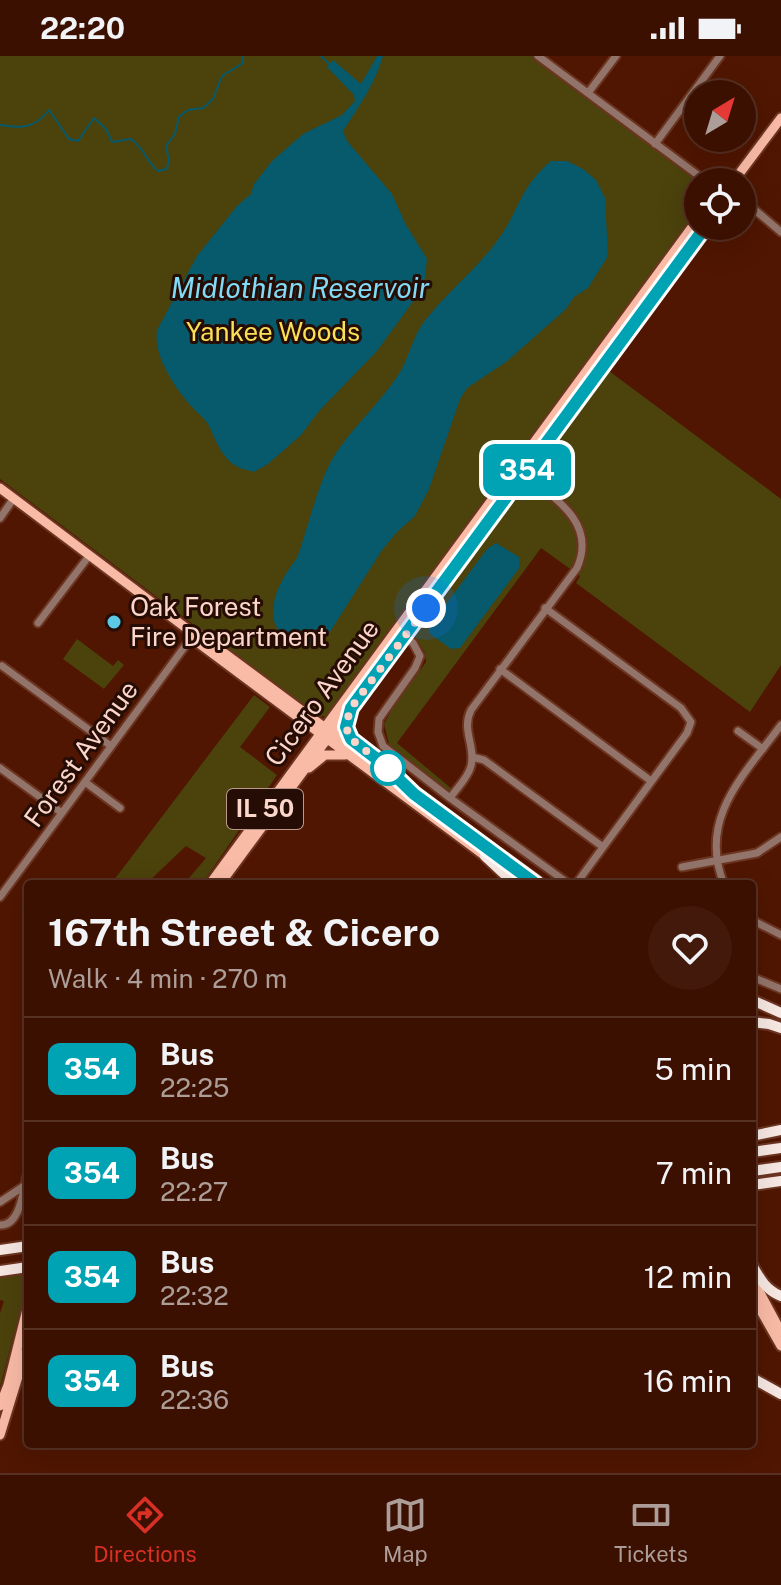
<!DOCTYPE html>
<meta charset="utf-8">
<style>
:root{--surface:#3c1001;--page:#43190b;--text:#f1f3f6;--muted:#ac9d99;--line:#553023;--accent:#d93025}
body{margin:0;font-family:"Public Sans",sans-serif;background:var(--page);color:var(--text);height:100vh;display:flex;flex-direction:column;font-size:30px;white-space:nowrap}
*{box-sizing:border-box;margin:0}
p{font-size:26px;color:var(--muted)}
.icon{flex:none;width:44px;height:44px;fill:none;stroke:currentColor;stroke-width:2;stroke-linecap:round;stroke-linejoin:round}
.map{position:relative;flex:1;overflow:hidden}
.details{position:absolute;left:24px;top:824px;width:732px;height:568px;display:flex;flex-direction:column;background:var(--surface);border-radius:8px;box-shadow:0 8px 32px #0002,0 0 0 2px var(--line)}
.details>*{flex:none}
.badge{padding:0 16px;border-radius:12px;font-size:28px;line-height:52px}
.needle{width:52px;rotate:38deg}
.buttons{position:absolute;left:684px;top:24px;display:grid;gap:16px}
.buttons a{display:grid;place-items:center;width:72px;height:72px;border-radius:50%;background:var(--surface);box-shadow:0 8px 32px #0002,0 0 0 2px var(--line);font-size:40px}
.you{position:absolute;width:40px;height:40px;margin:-20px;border:6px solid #fff;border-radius:50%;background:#1a73e8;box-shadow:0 0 0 12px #1a73e833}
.map>.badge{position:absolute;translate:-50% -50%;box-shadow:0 0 0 4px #fff}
.round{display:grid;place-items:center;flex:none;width:84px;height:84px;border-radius:42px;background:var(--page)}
.overview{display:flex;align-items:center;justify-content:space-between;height:136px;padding:0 24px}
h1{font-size:38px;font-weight:700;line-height:60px}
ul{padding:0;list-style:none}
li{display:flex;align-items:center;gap:24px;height:104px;padding:0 24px;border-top:2px solid var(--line)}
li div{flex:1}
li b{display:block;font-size:30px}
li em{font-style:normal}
li .badge{min-width:88px;font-weight:700;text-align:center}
.status{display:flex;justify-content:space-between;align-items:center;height:56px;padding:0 40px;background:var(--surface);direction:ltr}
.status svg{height:22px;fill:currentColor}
.tabs{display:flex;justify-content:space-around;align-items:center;height:112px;border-top:2px solid var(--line);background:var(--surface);font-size:22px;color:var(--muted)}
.tabs a{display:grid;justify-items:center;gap:4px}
.tabs .active{color:var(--accent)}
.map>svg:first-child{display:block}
.green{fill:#4b420c}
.water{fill:#07596c}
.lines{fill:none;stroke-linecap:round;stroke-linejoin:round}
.stream{stroke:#07596c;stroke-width:2}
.minor-casing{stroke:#6c3521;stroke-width:11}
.major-casing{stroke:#6c3521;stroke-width:13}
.highway-casing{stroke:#6c3521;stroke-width:14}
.minor{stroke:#92746a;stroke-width:7}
.major{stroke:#f9bba6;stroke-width:9}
.highway{stroke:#f7e8e3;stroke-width:10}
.line-casing{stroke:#fff;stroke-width:18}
.line{stroke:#00a3b4;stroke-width:12}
.walk{stroke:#fcd6ca;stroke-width:8;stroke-dasharray:0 14.4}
.poi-dot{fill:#5bc8e6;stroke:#250c04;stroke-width:3}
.stop-dot{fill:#fff;stroke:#00a3b4;stroke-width:4}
.labels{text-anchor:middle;stroke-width:6;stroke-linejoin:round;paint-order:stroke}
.shield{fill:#250c04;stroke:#bc998f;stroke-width:2}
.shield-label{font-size:24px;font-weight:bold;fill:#fcd6ca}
.park-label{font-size:26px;fill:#f9e056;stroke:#250c04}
.poi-label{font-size:26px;fill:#fcd6ca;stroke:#250c04;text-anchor:start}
.street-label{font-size:26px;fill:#fcd6ca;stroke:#250c04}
.water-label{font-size:28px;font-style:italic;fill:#82dbf6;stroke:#250c04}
</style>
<div class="status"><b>22:20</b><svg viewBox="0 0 49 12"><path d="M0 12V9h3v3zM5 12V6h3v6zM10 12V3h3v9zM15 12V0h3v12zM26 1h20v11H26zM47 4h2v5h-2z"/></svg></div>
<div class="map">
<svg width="781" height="1417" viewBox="0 0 781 1417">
<rect width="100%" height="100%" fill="#501601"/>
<path class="green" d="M 0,0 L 533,0 L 699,126 L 698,159 L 326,661 L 314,659 L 0,423 Z
M 605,312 L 781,443 L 781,609 L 750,656 L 576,527 L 580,520 L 541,492 L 397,687 L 452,733 L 447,736 L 390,692 L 384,668 L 393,651 L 426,606 L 425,597 L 412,576 Z
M 77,583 L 113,610 L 118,604 L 124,609 L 104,633 L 63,603 Z
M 254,639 L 270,651 L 240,691 L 277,719 L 202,828 L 184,828 L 206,802 L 186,790 L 146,828 L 111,828 Z
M 28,1218 L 28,1227 L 0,1331 L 0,1257 L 4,1245 L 0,1244 L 0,1221 Z"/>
<path class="water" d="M 377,0 L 383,0 C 375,28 359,50 343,75 L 347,85 L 392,138 L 405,167 L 427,203 L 425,222 L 412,247 L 377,295 L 319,355 L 301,379 L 268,408 L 254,416 C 249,414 241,413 236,410 C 221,401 216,384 209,370 C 206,363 197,357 192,351 C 175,332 153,300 157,274 L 197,200 L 237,150 L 251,138 L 254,128 L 272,105 L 303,78 L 342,59 L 355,45 L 354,39 L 327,11 L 333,4 L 361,28 Z
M 551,105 L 567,105 L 583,113 L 596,124 L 605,142 L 608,200 L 588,232 L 574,241 L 566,253 L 506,306 L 467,332 L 460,343 L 429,433 L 415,460 L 397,476 L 382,494 L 328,579 L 318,588 C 255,586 268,539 297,502 C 308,472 315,438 329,409 C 347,375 379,350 400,316 C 409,301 413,281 423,267 C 446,237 475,215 497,185 C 520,154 519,132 551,105 Z
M 496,487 L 519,501 L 520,511 L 460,592 L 451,593 L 429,577 L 429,571 L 487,493 Z"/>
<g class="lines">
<path class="stream" d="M 321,0 L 329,8
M 0,69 C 22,73 35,72 49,54 L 69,83 L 78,85 L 94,62 L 106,73 L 112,86 L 131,83 C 144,92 146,105 158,115 L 167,113 L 169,104 L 166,90 L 175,78 L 179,61 L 188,54 L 203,52 L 213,43 L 222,20 L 243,7 L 243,0"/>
<defs>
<path id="minor" d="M 538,0 L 707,126
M 588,37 L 616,0
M 655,88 L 720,0
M 742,143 L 781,176
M 0,462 L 14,442
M 545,552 L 681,652 L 691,666 L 687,677 L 576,828
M 38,567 L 89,500
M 401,577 L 413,587 L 420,600 L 415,612 L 379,663 L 378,676 L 383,690 L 450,742 L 569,828
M 2,610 L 111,690
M 500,613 L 651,725
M 738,675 L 763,693
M 472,701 L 484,704 L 603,791
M 0,712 L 62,757
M 85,726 L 120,752
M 450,742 C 457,732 468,722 471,710 C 476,690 461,674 471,654 L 577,512 C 597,467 555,442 524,418
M 682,811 L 757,797 L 781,781
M 724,828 C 697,762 745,718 781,669
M 0,841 L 194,578
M 752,864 L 781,879
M 752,921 L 781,933
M 0,1146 L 24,1130
M 0,1169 C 21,1170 23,1133 28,1116"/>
<path id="major" d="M 733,126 L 781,62
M 0,432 L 190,575 L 200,579 L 437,755
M 194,578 L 197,586 L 489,803
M 348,660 L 347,675 L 358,688
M 309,712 L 325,699 L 345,699
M 507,816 L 524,828
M 210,828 L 698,163
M 220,828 L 706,170
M 752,1222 L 781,1276
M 752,1239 L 781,1290
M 0,1350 L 8,1329 L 28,1249
M 0,1379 L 28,1288"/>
<path id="highway" d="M 432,751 L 541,828
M 485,800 L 515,828
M 752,944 L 781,957
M 752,966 L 769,968 L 781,972
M 752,1080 L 781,1074
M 752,1096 L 781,1092
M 752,1115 L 781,1111
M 752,1129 L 781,1125
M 0,1194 L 28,1190
M 752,1209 C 760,1223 766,1234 781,1240
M 0,1215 L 28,1211
M 752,1322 L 781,1338"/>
</defs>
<use href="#minor" class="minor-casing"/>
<use href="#major" class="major-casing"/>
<use href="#highway" class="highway-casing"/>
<use href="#minor" class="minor"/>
<use href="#major" class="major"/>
<use href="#highway" class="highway"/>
</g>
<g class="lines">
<defs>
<path id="line" d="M 536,828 L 414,738 L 382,707 L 351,683 L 346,671 L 351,652 L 706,170"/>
</defs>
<use href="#line" class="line-casing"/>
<use href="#line" class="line"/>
<path class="walk" d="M 388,712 L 394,717 L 351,683 C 344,672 347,664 351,652 L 426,552"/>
</g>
<circle class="poi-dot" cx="114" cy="566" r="8"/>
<circle class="stop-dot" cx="388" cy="712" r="16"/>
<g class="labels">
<rect class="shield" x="227" y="733" width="76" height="40" rx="6"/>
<g class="shield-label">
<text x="265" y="761">IL 50</text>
</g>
<g class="park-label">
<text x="273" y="285">Yankee Woods</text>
</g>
<g class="poi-label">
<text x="130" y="560">Oak Forest<tspan x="130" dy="30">Fire Department</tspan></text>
</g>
<g class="street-label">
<text transform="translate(322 637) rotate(-54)" y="9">Cicero Avenue</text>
<text transform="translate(81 698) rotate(-54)" y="9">Forest Avenue</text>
</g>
<g class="water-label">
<text x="300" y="242">Midlothian Reservoir</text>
</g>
</g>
</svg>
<div class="buttons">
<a><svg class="needle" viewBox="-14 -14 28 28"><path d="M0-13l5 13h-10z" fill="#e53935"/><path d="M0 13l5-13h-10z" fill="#ac9d99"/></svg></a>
<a><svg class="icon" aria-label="locate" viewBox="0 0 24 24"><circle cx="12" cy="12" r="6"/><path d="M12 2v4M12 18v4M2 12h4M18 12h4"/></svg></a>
</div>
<div class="you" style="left:426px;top:552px"></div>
<b class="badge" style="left:527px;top:414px;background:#00a3b4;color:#fff">354</b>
<section class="details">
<div class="overview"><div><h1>167th Street &amp; Cicero</h1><p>Walk · 4 min · 270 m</p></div><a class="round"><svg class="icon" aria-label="heart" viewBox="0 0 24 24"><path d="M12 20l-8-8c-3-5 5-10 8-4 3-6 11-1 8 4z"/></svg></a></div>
<ul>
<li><span class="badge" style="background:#00a3b4;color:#fff">354</span><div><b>Bus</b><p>22:25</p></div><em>5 min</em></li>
<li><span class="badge" style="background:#00a3b4;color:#fff">354</span><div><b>Bus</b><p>22:27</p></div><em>7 min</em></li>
<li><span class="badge" style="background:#00a3b4;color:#fff">354</span><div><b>Bus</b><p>22:32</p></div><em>12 min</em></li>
<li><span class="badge" style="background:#00a3b4;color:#fff">354</span><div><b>Bus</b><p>22:36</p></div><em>16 min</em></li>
</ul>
</section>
</div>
<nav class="tabs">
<a class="active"><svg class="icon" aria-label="directions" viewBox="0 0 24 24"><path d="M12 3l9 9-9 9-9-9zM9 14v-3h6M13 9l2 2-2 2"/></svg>Directions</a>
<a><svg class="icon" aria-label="map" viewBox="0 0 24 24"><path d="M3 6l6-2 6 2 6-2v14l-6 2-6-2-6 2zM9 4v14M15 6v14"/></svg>Map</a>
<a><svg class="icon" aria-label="tickets" viewBox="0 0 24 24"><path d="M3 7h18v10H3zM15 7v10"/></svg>Tickets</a>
</nav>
